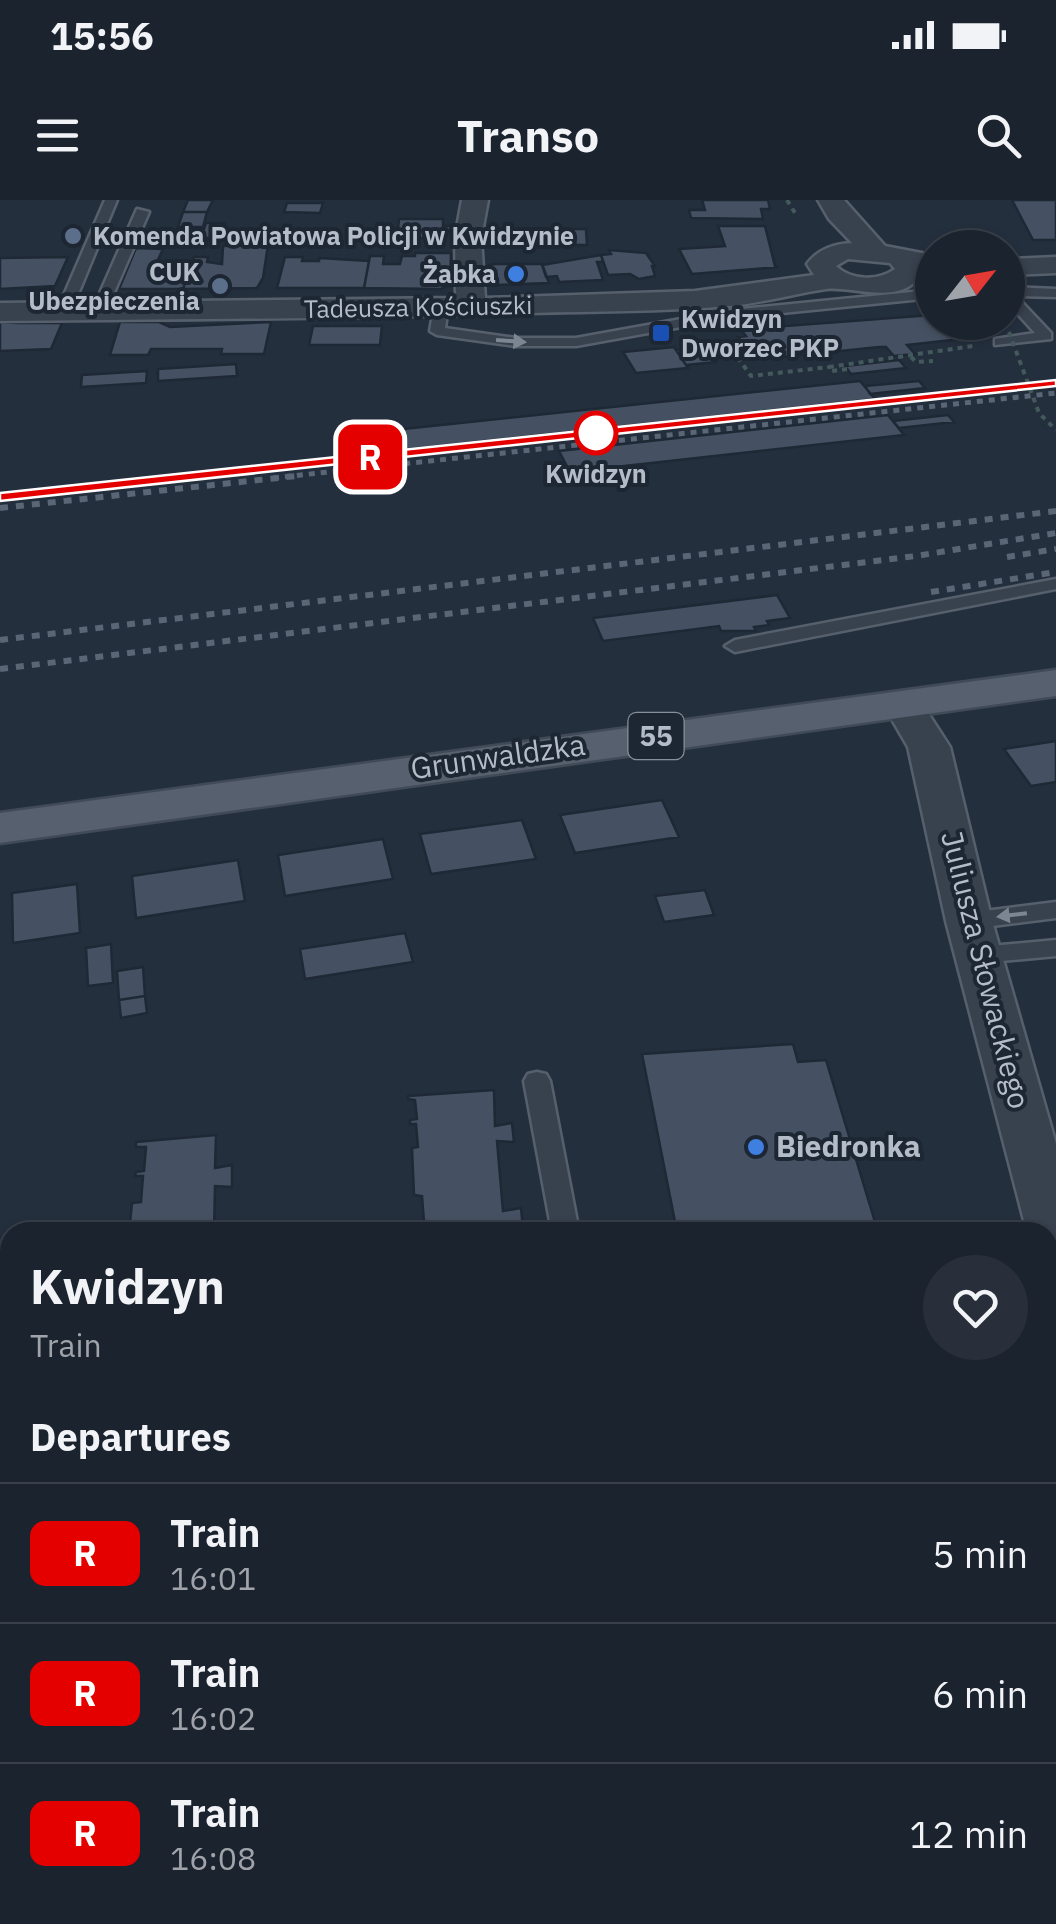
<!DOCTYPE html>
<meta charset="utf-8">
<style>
:root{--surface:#1b232e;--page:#282f3a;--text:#f1f3f6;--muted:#a0a4aa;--line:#39404a}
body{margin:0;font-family:"IBM Plex Sans",sans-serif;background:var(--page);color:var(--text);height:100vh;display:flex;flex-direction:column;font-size:38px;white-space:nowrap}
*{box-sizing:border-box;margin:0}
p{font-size:32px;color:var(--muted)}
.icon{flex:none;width:55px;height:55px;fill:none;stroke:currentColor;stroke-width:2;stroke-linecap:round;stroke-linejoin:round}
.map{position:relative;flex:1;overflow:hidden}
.sheet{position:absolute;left:0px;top:1022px;width:1058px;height:702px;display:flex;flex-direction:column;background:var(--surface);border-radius:30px 30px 0 0;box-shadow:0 2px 8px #0004,0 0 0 2px var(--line)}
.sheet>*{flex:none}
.badge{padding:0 20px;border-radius:15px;font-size:35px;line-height:65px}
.needle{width:65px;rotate:59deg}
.fabs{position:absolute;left:915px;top:30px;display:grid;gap:20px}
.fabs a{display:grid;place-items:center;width:110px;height:110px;border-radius:50%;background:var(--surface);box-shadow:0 2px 8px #0004,0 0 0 2px var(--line);font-size:50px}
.map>.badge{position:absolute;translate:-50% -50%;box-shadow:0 0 0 5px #fff}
h2{padding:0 30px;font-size:38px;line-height:90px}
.round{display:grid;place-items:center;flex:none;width:105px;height:105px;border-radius:52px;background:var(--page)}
.overview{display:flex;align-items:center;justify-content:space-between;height:170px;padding:0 30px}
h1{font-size:48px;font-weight:700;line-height:75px}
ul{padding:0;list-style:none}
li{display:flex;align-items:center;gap:30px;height:140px;padding:0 30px;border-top:2px solid var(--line)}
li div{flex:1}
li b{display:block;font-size:38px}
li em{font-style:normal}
li .badge{min-width:110px;font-weight:700;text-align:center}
.status{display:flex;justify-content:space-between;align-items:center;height:70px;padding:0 50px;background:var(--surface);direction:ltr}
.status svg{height:28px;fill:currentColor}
header{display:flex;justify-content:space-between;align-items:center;height:130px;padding:0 30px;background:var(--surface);font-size:45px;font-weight:700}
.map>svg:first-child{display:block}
.building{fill:#455162;stroke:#1f2835;stroke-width:2.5}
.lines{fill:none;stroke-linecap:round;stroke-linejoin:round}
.lane-casing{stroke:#565f6c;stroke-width:5}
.street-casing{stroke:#565f6c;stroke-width:5}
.primary-casing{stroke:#414a57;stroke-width:5}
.path{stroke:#44595c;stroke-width:4;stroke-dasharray:5 5;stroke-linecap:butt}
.lane{fill:#38414e;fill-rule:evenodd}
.street{fill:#38414e;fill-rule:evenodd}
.primary{fill:#56606e;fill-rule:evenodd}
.rail-far1{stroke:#5a6575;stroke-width:5;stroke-dasharray:6 6;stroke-linecap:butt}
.rail{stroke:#5a6575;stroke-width:6;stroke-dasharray:8 8;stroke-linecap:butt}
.path-bridge{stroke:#44595c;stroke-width:4;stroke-dasharray:5 5;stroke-linecap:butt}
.oneway{fill:#7c8592}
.line{fill:#e50000;stroke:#fff;stroke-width:2.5}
.service-dot{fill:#5c6f8a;stroke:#1d2633;stroke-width:4}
.shop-dot{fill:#3f7fe0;stroke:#1d2633;stroke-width:4}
.transit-dot{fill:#1a4fb4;stroke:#1d2633;stroke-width:4}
.stop-dot{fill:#fff;stroke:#e50000;stroke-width:5}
.labels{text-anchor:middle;stroke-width:8;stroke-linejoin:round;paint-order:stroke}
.far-poi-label{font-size:25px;font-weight:bold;fill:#b4bcc9;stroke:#1d2633;text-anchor:start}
.far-street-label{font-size:25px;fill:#b4bcc9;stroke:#1d2633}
.far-stop-label{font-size:25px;font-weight:bold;fill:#b4bcc9;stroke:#1d2633}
.shield{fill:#1d2633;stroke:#878f9c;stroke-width:2.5}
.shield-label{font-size:28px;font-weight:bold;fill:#b4bcc9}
.street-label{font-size:30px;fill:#b4bcc9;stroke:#1d2633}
.poi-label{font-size:30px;font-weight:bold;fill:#b4bcc9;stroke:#1d2633;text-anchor:start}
</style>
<div class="status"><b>15:56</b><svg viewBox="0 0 49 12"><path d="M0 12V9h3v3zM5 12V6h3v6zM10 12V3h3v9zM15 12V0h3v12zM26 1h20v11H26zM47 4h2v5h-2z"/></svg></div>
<header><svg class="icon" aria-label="menu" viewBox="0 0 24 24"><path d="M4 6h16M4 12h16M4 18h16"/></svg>Transo<svg class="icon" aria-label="search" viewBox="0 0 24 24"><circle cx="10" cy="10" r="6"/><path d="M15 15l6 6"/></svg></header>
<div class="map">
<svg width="1056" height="1724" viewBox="0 0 1056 1724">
<rect width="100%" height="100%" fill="#242f3e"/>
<path class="building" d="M 188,0 L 213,0 L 207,12 L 183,12 Z
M 702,0 L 768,0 L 770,9 L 761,9 L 763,19 L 691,18 L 689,10 L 705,10 Z
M 1012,0 L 1056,0 L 1056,40 L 1033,40 Z
M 287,3 L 323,3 L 320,13 L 284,12 Z
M 183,12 L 207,12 L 203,27 L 178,27 Z
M 399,19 L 443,19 L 443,26 L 451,26 L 450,31 L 442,31 L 442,38 L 397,38 Z
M 206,23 L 225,23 L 221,38 L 201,38 Z
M 718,26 L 765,26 L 775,66 L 778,67 L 692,74 L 679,49 L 725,46 Z
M 178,27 L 203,27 L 198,43 L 172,43 Z
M 491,29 L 555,29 L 555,45 L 490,45 Z
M 555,29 L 586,29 L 587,45 L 555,45 Z
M 268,45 L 263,78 L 257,88 L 183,89 L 194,57 L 208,57 L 207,62 L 222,64 L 223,46 Z
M 136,48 L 163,49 L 156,64 L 193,60 L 183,89 L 119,89 Z
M 609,50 L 646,53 L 655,66 L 652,66 L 655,76 L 639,79 L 630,74 L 608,75 L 601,55 L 611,54 Z
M 415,53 L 451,53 L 450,85 L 441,89 L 364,88 L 370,56 L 384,56 L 383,64 L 400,64 L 402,56 L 415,56 Z
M 601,55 L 603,62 L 597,62 L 603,80 L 559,82 L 557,76 L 546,77 L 542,65 Z
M 68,57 L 55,86 L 0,89 L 0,58 Z
M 285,57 L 303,57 L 302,61 L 319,61 L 319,58 L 369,61 L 364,88 L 277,88 Z
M 496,64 L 542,64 L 549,83 L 496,85 L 489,65 Z
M 932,115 L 932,122 L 975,122 L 988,136 L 907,145 L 915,154 L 894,156 L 886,147 L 879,147 L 763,159 L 752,146 L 745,146 L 738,137 L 746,136 L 742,131 L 757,128 Z
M 0,122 L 17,123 L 62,123 L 51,149 L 0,151 Z
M 120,122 L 159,122 L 170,127 L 271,122 L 264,154 L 221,154 L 222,149 L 151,149 L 148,155 L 110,155 Z
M 313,126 L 382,126 L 380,145 L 309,145 Z
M 674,147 L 688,168 L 636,173 L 623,152 Z
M 704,147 L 708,152 L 716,152 L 719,157 L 712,157 L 716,162 L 686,165 L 676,150 Z
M 899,160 L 906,168 L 851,174 L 845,166 Z
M 236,164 L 237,176 L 158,181 L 158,169 Z
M 147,171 L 146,183 L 81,187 L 82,175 Z
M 860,181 L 875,199 L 382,252 L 375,232 Z
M 919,181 L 925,188 L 870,194 L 865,186 Z
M 888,215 L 904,235 L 570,272 L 559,251 Z
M 948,215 L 954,222 L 899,228 L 893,221 Z
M 777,395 L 790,418 L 767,421 L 769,425 L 754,427 L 756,431 L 721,431 L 719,426 L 603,441 L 593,418 Z
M 1056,541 L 1056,582 L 1031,586 L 1004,549 Z
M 662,600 L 679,637 L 575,653 L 560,615 Z
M 522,620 L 536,659 L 431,674 L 420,634 Z
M 383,639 L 393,679 L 285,696 L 278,655 Z
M 238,660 L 245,701 L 136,718 L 132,676 Z
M 77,684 L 80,733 L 13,743 L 12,693 Z
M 705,690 L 714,715 L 664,722 L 655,696 Z
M 405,733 L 413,762 L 305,779 L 300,749 Z
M 111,744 L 113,783 L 88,786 L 86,748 Z
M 143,767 L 145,796 L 119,800 L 117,771 Z
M 145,796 L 147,813 L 121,818 L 119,800 Z
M 793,844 L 798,862 L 826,860 L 878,1032 L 677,1032 L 642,854 Z
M 494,890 L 495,926 L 512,923 L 514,942 L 497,941 L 503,1011 L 521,1008 L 523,1029 L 505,1028 L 505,1032 L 425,1032 L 425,1028 L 416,1028 L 416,1023 L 424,1022 L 422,996 L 414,995 L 412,948 L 418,947 L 416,924 L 410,924 L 410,920 L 417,919 L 415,900 L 408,899 L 408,896 Z
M 216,935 L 215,968 L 232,965 L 232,987 L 215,986 L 214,1032 L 129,1032 L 132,1003 L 141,1002 L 143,976 L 135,976 L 136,972 L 144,971 L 146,947 L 136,947 L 136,942 Z
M 1048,1647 L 1051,1647 L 1056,1663 L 1056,1724 L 695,1724 L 694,1715 L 1048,1715 Z
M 343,1715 L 449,1715 L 449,1724 L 344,1724 Z
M 115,1717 L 115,1724 L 71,1724 L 72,1720 Z"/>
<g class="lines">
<defs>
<path id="lane" d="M 105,0 L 117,0 L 71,111 L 59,114 L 57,111 Z
M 137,9 L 149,12 L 106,111 L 94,114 L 92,111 Z
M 1008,87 L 1056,89 L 1056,97 L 1016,96 L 1051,133 L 1051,139 L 995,145 L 995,139 L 1035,133 L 1008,103 Z
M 932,90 L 932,98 L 731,118 L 576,146 L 516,146 L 437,135 L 430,131 L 434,108 L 441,104 L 448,108 L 445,128 L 516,138 L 576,138 L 731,110 Z
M 1056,379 L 1056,389 L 735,452 L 725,446 L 735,440 Z
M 1056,702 L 1056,718 L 969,729 L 957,721 L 969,713 Z
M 1056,740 L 1056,756 L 979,763 L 967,755 L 979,747 Z
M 537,872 L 546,874 L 550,881 L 579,1032 L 552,1032 L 524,881 L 528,874 Z
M 508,1715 L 546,1715 L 547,1724 L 509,1724 Z"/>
<path id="street" d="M 462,0 L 488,0 L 481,38 L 485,98 L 695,91 L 814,75 L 807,64 C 818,49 834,44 852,43 L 829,19 L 818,0 L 844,0 L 885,46 L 932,55 L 932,71 L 922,70 C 907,109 851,85 826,89 C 793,94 762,103 729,106 C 663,112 597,111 531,113 C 355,119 177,119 0,121 L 0,103 L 456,98 L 455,38 ZM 848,59 L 890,63 L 895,69 C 878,81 852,81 836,66 Z
M 1056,57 L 1056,73 L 1008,75 L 1008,59 Z
M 903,492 L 917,496 L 950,547 L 992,721 L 1056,944 L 1056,1062 L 1048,1059 L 1048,1032 L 1027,1032 L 946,721 L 908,547 L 883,504 L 889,496 Z
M 1056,1220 L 1056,1274 L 1048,1276 L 1048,1222 Z
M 10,1429 L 10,1495 L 0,1496 L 0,1430 Z"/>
<path id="primary" d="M 1056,470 L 1056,496 L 0,643 L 0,613 Z"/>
</defs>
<use href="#lane" class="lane-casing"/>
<use href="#street" class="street-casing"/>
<use href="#primary" class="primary-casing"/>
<path class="path" d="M 787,0 L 795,13
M 726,141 L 751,176 L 829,167
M 911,157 L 916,162 L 933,161
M 847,169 L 832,171 L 829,167 L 973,146"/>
<use href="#lane" class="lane"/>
<use href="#street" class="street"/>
<use href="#primary" class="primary"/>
<path class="rail-far1" d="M 273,278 L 1056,193"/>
<path class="rail" d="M 0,308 L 296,276
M 1007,357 L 1056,349
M 931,392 L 1056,372
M 0,440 L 1056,311
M 0,469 L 916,356 L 1056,333"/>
<path class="path-bridge" d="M 1009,132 L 1039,213 L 1056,230"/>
</g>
<defs><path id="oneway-solid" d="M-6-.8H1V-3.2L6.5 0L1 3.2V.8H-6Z" transform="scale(2.5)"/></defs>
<g class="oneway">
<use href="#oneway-solid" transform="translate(511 141) rotate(4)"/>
<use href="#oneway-solid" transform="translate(1012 715) rotate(173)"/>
</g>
<path class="line" d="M 1056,180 L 1056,186 L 0,301 L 0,293 Z"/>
<g class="service-dot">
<circle cx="73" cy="36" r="10"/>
<circle cx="220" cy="86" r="10"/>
</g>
<g class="shop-dot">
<circle cx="516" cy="74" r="10"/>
<circle cx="756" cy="947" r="10"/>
</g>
<rect class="transit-dot" x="651" y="123" width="20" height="20" rx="5"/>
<circle class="stop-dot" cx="596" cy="233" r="20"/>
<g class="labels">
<g class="far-poi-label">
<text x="93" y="45">Komenda Powiatowa Policji w Kwidzynie</text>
<text x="200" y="81" text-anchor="end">CUK<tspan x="200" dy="29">Ubezpieczenia</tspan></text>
<text x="496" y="83" text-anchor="end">Żabka</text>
<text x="681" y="128">Kwidzyn<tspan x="681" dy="29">Dworzec PKP</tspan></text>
</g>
<g class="far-street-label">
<text transform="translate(418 107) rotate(-1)" y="9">Tadeusza Kościuszki</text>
</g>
<g class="far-stop-label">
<text x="596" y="283">Kwidzyn</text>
</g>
<rect class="shield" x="628.5" y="513" width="55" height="46" rx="8"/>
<g class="shield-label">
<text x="656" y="546">55</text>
</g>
<g class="street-label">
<text transform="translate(498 557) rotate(-8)" y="10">Grunwaldzka</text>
<text transform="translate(985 770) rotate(76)" y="10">Juliusza Słowackiego</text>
</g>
<g class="poi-label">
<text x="776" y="957">Biedronka</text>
</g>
</g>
</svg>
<div class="fabs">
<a><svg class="needle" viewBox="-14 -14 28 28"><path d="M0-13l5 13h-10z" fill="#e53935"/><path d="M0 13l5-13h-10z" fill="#a0a4aa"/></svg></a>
</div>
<b class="badge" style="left:370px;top:257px;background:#e50000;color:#fff">R</b>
<section class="sheet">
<div class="overview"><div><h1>Kwidzyn</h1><p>Train</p></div><a class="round"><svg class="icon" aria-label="heart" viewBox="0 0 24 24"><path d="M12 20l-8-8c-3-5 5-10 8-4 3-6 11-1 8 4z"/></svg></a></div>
<h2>Departures</h2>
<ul>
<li><span class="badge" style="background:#e50000;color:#fff">R</span><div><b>Train</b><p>16:01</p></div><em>5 min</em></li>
<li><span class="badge" style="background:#e50000;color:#fff">R</span><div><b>Train</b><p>16:02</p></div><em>6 min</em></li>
<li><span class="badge" style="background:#e50000;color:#fff">R</span><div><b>Train</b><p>16:08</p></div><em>12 min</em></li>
</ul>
</section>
</div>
